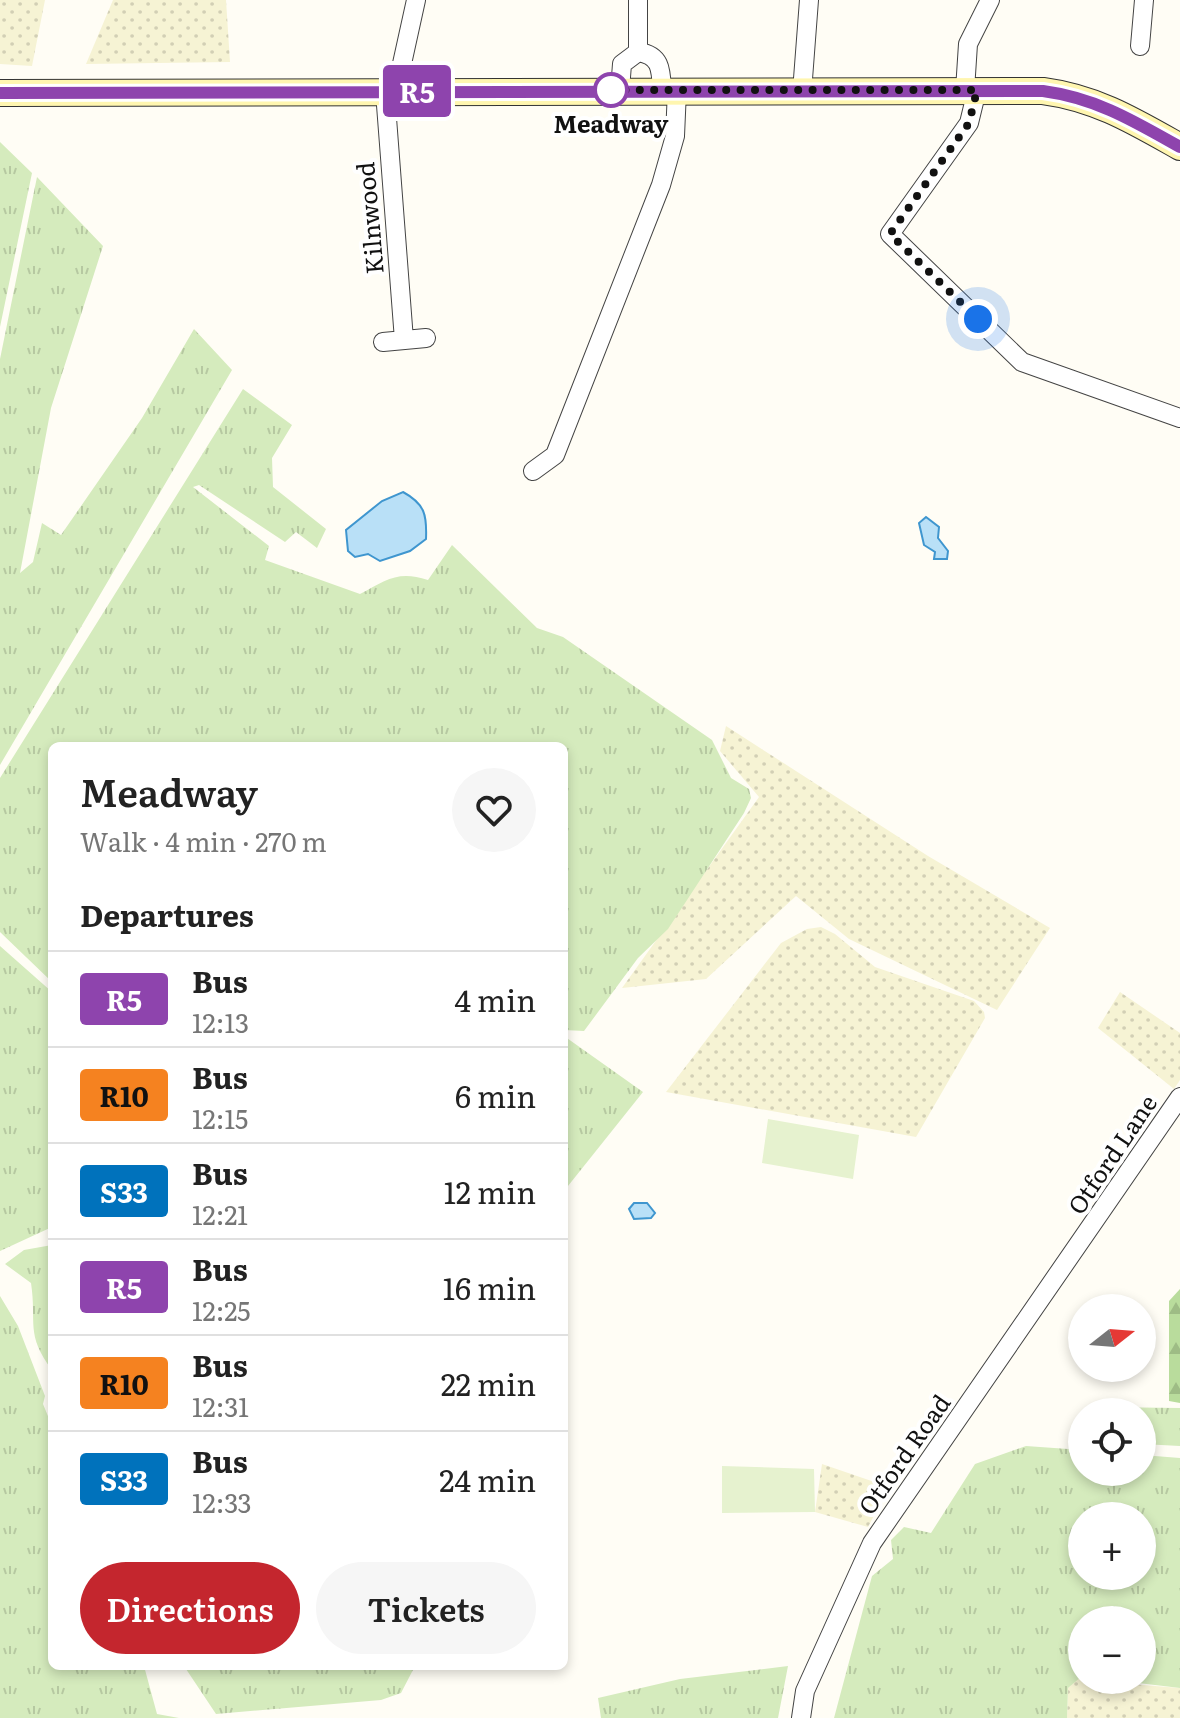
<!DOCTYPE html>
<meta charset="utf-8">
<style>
:root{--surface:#fff;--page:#f6f6f6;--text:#222;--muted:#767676;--line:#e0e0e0;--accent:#c4262e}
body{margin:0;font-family:Literata,serif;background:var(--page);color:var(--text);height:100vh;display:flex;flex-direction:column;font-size:30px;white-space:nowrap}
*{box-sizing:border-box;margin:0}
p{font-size:26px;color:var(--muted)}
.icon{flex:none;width:44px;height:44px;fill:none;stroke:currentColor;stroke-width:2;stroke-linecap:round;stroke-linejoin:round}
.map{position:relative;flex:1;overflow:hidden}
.sheet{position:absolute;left:48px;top:742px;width:520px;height:928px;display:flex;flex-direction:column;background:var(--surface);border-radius:12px;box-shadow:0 4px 12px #0003}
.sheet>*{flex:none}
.badge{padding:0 16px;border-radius:6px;font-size:28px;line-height:52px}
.needle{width:52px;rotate:73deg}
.fabs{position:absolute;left:1068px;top:1294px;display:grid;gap:16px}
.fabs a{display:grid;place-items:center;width:88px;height:88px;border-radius:50%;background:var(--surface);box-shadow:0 4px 12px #0003;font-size:40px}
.you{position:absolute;width:40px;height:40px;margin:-20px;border:6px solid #fff;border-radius:50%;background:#1a73e8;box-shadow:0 0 0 12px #1a73e833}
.map>.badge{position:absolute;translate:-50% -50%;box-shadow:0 0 0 4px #fff}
h2{padding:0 32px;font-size:30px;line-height:72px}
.round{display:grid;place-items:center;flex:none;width:84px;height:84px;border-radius:42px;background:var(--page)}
.summary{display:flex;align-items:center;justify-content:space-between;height:136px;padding:0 32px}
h1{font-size:38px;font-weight:600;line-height:60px}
.button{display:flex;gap:16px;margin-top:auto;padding:16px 32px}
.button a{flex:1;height:92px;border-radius:48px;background:var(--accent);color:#fff;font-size:32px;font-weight:600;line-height:92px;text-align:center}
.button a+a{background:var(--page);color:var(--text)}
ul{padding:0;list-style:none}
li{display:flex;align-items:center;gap:24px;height:96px;padding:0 32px;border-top:2px solid var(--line)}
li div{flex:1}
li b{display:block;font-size:30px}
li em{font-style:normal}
li .badge{min-width:88px;font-weight:700;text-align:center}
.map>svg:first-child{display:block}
.farmland{fill:url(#farmland-dots)}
.grass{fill:url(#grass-tufts);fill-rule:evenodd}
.forest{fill:url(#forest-firs)}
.pitch{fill:#e6f2cf}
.water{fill:#b9e0f7;stroke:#3f96cf;stroke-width:2}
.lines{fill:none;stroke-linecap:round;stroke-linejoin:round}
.street-casing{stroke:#444;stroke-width:20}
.secondary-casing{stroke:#333;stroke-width:28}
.street{stroke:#fff;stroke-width:18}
.secondary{stroke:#fff6b0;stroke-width:26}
.line-casing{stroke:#fff;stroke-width:18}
.line{stroke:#8e44ad;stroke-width:12}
.walk{stroke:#111;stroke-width:8;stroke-dasharray:0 14.4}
.stop-dot{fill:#fff;stroke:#8e44ad;stroke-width:4}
.labels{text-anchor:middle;stroke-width:8;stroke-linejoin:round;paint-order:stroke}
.stop-label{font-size:24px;font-weight:bold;fill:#111;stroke:#fff}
.street-label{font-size:24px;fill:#111;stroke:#fff}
</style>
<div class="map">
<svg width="1180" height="1718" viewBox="0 0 1180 1718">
<defs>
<pattern id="farmland-dots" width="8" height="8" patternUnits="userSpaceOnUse" patternTransform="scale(2)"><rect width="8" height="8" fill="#f6f3d4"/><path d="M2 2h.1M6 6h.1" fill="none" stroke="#d2cfb5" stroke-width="1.8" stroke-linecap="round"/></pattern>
<pattern id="grass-tufts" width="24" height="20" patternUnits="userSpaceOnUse" patternTransform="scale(2)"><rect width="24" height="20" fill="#d5ebbd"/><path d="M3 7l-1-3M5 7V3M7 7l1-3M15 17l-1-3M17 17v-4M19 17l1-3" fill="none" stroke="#b6c8a1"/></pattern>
<pattern id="forest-firs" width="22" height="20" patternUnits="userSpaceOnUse" patternTransform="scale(2)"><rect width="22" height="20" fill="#b9dc9c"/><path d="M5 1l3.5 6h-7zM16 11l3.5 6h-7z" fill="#9ebc85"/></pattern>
</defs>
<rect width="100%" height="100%" fill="#fffdf5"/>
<path class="farmland" d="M 0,0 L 45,0 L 32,66 L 0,64 Z
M 113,0 L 226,0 L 230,62 L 86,64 Z
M 726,726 L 928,856 L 1050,928 L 997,1010 L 849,939 L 796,896 L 706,979 L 622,988 L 759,797 L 720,751 Z
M 821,927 L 835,934 L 875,967 L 974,1001 L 984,1012 L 985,1018 L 916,1137 L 666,1092 L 781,943 L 807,929 Z
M 1120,992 L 1180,1033 L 1180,1080 L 1174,1089 L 1098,1028 Z
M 822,1464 L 889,1487 L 868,1527 L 815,1512 Z
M 1080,1676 L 1082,1680 L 1180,1688 L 1180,1718 L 1067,1718 L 1068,1688 Z"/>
<path class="grass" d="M 0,142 L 32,173 L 0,327 Z
M 37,177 L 103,246 L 51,408 L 20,573 L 33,562 L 42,523 L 61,535 L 142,418 L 194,329 L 232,370 L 0,765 L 0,359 Z
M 243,389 L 292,425 L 272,458 L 273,487 L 326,529 L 317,548 L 296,532 L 285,542 L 199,485 L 193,487 L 269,546 L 265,560 L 360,594 C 386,580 398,570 428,580 L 452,545 L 537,628 L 563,637 L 712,740 L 731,778 L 749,789 L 751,798 L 744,813 L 668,929 L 638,958 L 584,1031 L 564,1030 L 564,746 L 52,746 L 52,982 L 0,932 L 0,778 Z
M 0,946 L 52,992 L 52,1227 L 0,1251 Z
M 564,1036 L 643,1092 L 564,1191 Z
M 52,1245 L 52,1370 C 25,1334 37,1323 31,1283 L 5,1264 L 24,1250 Z
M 0,1296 L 18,1326 L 45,1396 L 43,1404 L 52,1426 L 52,1666 L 144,1666 L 157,1714 L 179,1718 L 0,1718 Z
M 1103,1407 L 1180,1408 L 1180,1446 L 1142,1444 L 1142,1412 L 1103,1412 Z
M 1026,1446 L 1082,1450 L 1082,1472 L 1142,1472 L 1142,1455 L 1180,1458 L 1180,1688 L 1113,1680 L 1142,1680 L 1142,1620 L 1082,1620 L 1082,1676 L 1068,1688 L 1067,1718 L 834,1718 L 872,1576 L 893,1559 L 891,1540 L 904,1527 L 931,1533 L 975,1464 ZM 1082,1516 L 1142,1516 L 1142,1576 L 1082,1576 Z
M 184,1666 L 415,1666 L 401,1693 L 381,1700 L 216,1714 Z
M 788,1666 L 778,1718 L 601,1718 L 598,1698 L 680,1679 Z"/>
<path class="forest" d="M 1180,1289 L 1180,1403 L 1169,1401 L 1169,1301 Z"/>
<path class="pitch" d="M 768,1119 L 859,1135 L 853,1179 L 762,1163 Z
M 722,1466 L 814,1469 L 815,1512 L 722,1513 Z"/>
<path class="water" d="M 403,492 C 425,504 427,515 426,539 L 410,551 L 380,561 L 368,554 L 355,557 L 348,551 L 346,530 L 382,501 Z
M 926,517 L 939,527 L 938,538 L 948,551 L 947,559 L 934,559 L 935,552 L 924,545 L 919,523 Z
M 634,1203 L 647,1203 L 655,1213 L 651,1218 L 634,1219 L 629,1209 Z"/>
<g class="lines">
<defs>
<path id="street" d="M 638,0 L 638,52
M 1140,46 L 1144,0
M 620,90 L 622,64 L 638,52 C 661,55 661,70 662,90
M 965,90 L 968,44 L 990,0
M 977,90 L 969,123 L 890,234 L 1022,362 L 1180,418
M 396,91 L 416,0
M 385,92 L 404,340
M 802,92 L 809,0
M 383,342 L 426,338
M 533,471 L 555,455 L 661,185 L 675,136 L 677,90
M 801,1718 L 805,1691 L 872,1543 L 1180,1097"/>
<path id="secondary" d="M 0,93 L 1043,91 C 1096,98 1134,121 1180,147"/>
</defs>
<use href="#street" class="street-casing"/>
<use href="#secondary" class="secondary-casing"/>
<use href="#street" class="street"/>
<use href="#secondary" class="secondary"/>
</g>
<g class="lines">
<defs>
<path id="line" d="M 0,93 L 1043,91 C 1096,98 1134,121 1180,147"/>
</defs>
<use href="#line" class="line-casing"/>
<use href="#line" class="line"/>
<path class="walk" d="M 611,90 L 977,90 L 969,123 L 890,234 L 978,319"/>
</g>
<circle class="stop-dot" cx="611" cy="90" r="16"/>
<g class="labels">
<g class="stop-label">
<text x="611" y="133">Meadway</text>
</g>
<g class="street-label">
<text transform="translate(371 218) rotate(-95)" y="8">Kilnwood</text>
<text transform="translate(1113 1155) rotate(-56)" y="8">Otford Lane</text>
<text transform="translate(905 1455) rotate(-55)" y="8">Otford Road</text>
</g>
</g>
</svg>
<div class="fabs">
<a><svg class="needle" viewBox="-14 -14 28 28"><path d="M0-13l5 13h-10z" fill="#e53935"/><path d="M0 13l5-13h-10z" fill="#767676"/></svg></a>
<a><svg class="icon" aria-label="locate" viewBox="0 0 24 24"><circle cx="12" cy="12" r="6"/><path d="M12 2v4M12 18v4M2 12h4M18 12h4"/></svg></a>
<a>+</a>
<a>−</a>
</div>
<div class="you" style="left:978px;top:319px"></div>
<b class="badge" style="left:417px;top:91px;background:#8e44ad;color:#fff">R5</b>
<section class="sheet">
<div class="summary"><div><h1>Meadway</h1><p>Walk · 4 min · 270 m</p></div><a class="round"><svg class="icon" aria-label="heart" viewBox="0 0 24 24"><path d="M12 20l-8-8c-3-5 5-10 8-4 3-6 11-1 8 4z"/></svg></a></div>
<h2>Departures</h2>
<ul>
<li><span class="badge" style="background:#8e44ad;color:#fff">R5</span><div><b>Bus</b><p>12:13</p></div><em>4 min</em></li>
<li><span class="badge" style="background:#f58220;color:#111">R10</span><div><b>Bus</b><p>12:15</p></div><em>6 min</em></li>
<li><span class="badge" style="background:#0072bc;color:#fff">S33</span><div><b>Bus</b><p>12:21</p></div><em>12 min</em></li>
<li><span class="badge" style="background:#8e44ad;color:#fff">R5</span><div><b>Bus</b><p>12:25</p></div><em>16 min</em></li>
<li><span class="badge" style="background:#f58220;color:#111">R10</span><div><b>Bus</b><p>12:31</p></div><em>22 min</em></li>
<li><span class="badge" style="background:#0072bc;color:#fff">S33</span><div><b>Bus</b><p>12:33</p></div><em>24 min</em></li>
</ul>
<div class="button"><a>Directions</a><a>Tickets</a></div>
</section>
</div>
